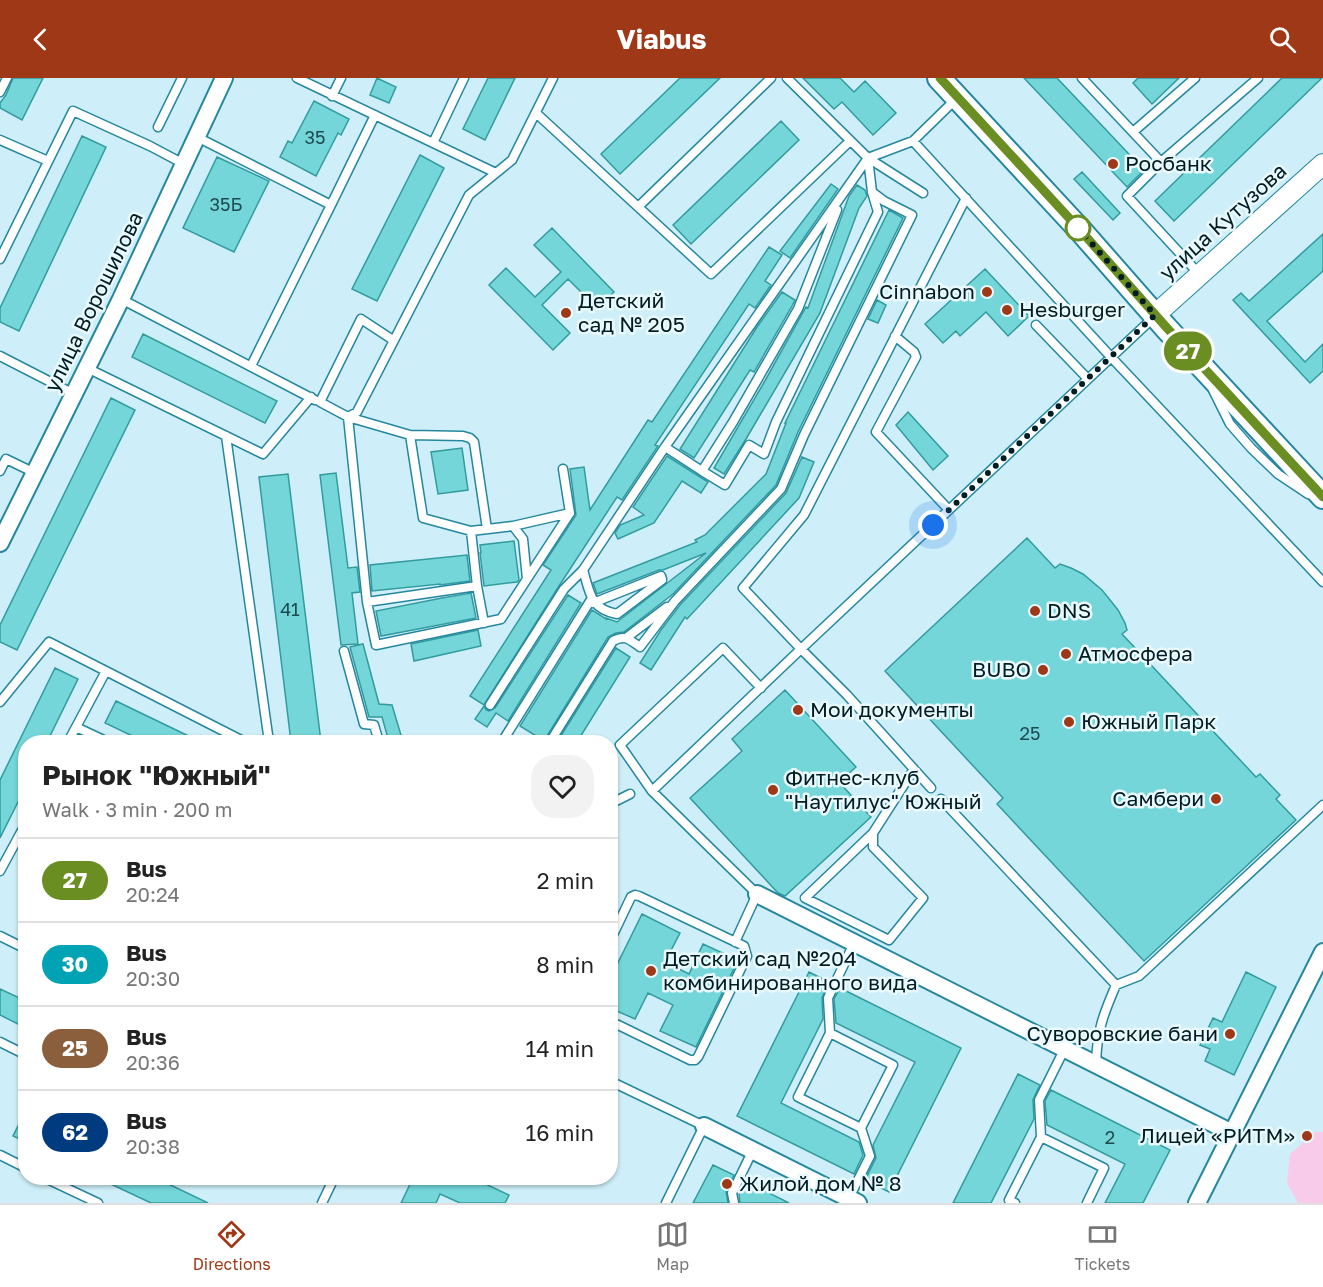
<!DOCTYPE html>
<meta charset="utf-8">
<style>
:root{--surface:#fff;--page:#f2f2f2;--text:#222;--muted:#767676;--line:#e0e0e0;--accent:#9f3816}
body{margin:0;font-family:"Golos Text",sans-serif;background:var(--page);color:var(--text);height:100vh;display:flex;flex-direction:column;font-size:22px;white-space:nowrap}
*{box-sizing:border-box;margin:0}
p{font-size:20px;color:var(--muted)}
.icon{flex:none;width:33px;height:33px;fill:none;stroke:currentColor;stroke-width:2;stroke-linecap:round;stroke-linejoin:round}
.map{position:relative;flex:1;overflow:hidden}
.drawer{position:absolute;left:18px;top:657px;width:600px;height:450px;display:flex;flex-direction:column;background:var(--surface);border-radius:24px;box-shadow:0 2px 4px #0004}
.drawer>*{flex:none}
.badge{padding:0 12px;border-radius:20px;font-size:21px;line-height:39px}
.you{position:absolute;width:30px;height:30px;margin:-15px;border:4px solid #fff;border-radius:50%;background:#1a73e8;box-shadow:0 0 0 9px #1a73e833}
.map>.badge{position:absolute;translate:-50% -50%;box-shadow:0 0 0 3px #fff}
.round{display:grid;place-items:center;flex:none;width:63px;height:63px;border-radius:24px;background:var(--page)}
.summary{display:flex;align-items:center;justify-content:space-between;height:102px;padding:0 24px}
h1{font-size:28px;font-weight:700;line-height:45px}
ul{padding:0;list-style:none}
li{display:flex;align-items:center;gap:18px;height:84px;padding:0 24px;border-top:2px solid var(--line)}
li div{flex:1}
li b{display:block;font-size:22px}
li em{font-style:normal}
li .badge{min-width:66px;font-weight:700;text-align:center}
header{display:flex;justify-content:space-between;align-items:center;height:78px;padding:0 24px;background:var(--accent);color:#fff;font-size:27px;font-weight:700}
.menu{display:flex;justify-content:space-around;align-items:center;height:84px;border-top:2px solid var(--line);background:var(--surface);font-size:16px;color:var(--muted)}
.menu a{display:grid;justify-items:center;gap:3px}
.menu .on{color:var(--accent)}
.map>svg:first-child{display:block}
.green{fill:#f8cbea}
.building{fill:#74d6d9;stroke:#329b9e;stroke-width:1.5}
.lines{fill:none;stroke-linecap:round;stroke-linejoin:round}
.service-casing{stroke:#25879f;stroke-width:11}
.minor-casing{stroke:#25879f;stroke-width:20}
.tertiary-casing{stroke:#25879f;stroke-width:22}
.secondary-casing{stroke:#25879f;stroke-width:26}
.service{stroke:#fff;stroke-width:8}
.minor{stroke:#fff;stroke-width:16}
.tertiary{stroke:#fff;stroke-width:20}
.secondary{stroke:#fff;stroke-width:22}
.line-casing{stroke:#fff;stroke-width:14}
.line{stroke:#6b8e23;stroke-width:9}
.walk{stroke:#011d24;stroke-width:6;stroke-dasharray:0 10.8}
.poi-dot{fill:#9f3816;stroke:#e9f9fe;stroke-width:2}
.stop-dot{fill:#fff;stroke:#6b8e23;stroke-width:3}
.labels{text-anchor:middle;stroke-width:5;stroke-linejoin:round;paint-order:stroke}
.number-label{font-size:18px;fill:#1e4b51}
.poi-label{font-size:21px;fill:#011d24;stroke:#e9f9fe;text-anchor:start}
.street-label{font-size:21px;fill:#011d24;stroke:#e9f9fe}
</style>
<header><svg class="icon" aria-label="back" viewBox="0 0 24 24"><path d="M15 5l-7 7 7 7"/></svg>Viabus<svg class="icon" aria-label="search" viewBox="0 0 24 24"><circle cx="10" cy="10" r="6"/><path d="M15 15l6 6"/></svg></header>
<div class="map">
<svg width="1323" height="1125" viewBox="0 0 1323 1125">
<rect width="100%" height="100%" fill="#ceeff9"/>
<path class="green" d="M 1315,1054 L 1323,1054 L 1323,1125 L 1298,1125 L 1287,1105 L 1290,1076 Z"/>
<path class="building" d="M 13,0 L 43,0 L 22,42 L 0,30 L 0,25 L 6,17 Z
M 377,0 L 396,9 L 389,25 L 370,17 Z
M 488,0 L 515,0 L 485,62 L 463,51 Z
M 680,0 L 720,0 L 620,96 L 601,76 Z
M 803,0 L 840,0 L 854,14 L 865,3 L 896,35 L 873,57 L 842,24 L 834,31 Z
M 1024,0 L 1057,0 L 1144,92 L 1127,109 Z
M 1138,0 L 1179,0 L 1152,26 L 1133,5 Z
M 1282,0 L 1322,0 L 1174,143 L 1155,123 Z
M 314,23 L 349,41 L 341,57 L 338,55 L 316,98 L 280,79 L 288,63 L 292,65 Z
M 781,43 L 799,62 L 691,166 L 673,147 Z
M 82,58 L 106,69 L 19,253 L 0,244 L 0,230 Z
M 420,77 L 444,90 L 377,223 L 352,211 Z
M 217,79 L 269,103 L 234,174 L 183,150 Z
M 1082,94 L 1120,135 L 1113,142 L 1074,101 Z
M 831,106 L 838,111 L 790,180 L 780,173 Z
M 857,107 L 865,112 L 867,118 L 859,130 L 820,235 L 746,361 L 724,396 L 714,390 L 766,301 L 806,229 L 808,230 L 849,118 Z
M 889,132 L 903,140 L 798,354 L 776,407 L 673,516 L 624,554 L 616,555 L 608,559 L 544,663 L 520,648 L 592,532 L 606,541 L 606,540 L 617,544 L 706,475 L 663,492 L 659,492 L 597,516 L 593,505 L 697,464 L 695,462 L 705,457 L 766,396 L 786,345 L 785,345 Z
M 552,150 L 614,214 L 597,230 L 568,201 L 542,227 L 570,255 L 553,272 L 489,207 L 506,190 L 535,219 L 561,194 L 534,167 Z
M 1323,156 L 1323,193 L 1267,243 L 1305,284 L 1323,266 L 1323,293 L 1310,305 L 1233,222 L 1241,215 L 1249,223 Z
M 769,169 L 782,177 L 765,203 L 771,207 L 755,230 L 749,226 L 655,367 L 658,368 L 622,422 L 617,419 L 559,508 L 484,627 L 470,618 L 551,492 L 543,487 L 576,437 L 570,391 L 584,389 L 590,432 L 648,342 L 652,344 Z
M 985,191 L 1029,238 L 1008,258 L 986,234 L 960,258 L 956,253 L 943,265 L 925,246 Z
M 782,214 L 795,222 L 792,228 L 754,294 L 750,292 L 694,380 L 680,371 L 757,249 Z
M 877,222 L 886,227 L 878,245 L 868,241 Z
M 143,256 L 277,323 L 265,345 L 132,279 Z
M 111,320 L 135,332 L 17,572 L 0,564 L 0,547 Z
M 908,334 L 948,378 L 933,392 L 896,347 Z
M 462,370 L 468,412 L 438,416 L 431,374 Z
M 667,378 L 708,404 L 701,415 L 682,403 L 654,445 L 618,461 L 615,455 L 620,447 L 644,437 L 633,429 Z
M 802,379 L 814,384 L 799,420 L 687,541 L 685,539 L 651,592 L 640,585 L 661,552 L 680,527 L 786,415 Z
M 336,395 L 348,490 L 357,489 L 360,514 L 352,515 L 358,566 L 341,567 L 320,397 Z
M 288,396 L 321,664 L 291,664 L 259,399 Z
M 1027,460 L 1055,490 L 1060,486 L 1071,490 L 1083,496 L 1102,512 L 1118,532 L 1125,545 L 1127,552 L 1122,556 L 1256,699 L 1260,696 L 1280,717 L 1276,721 L 1296,742 L 1144,883 L 997,726 L 1003,720 L 885,593 Z
M 514,463 L 519,502 L 517,504 L 484,508 L 480,475 L 481,475 L 480,467 Z
M 467,477 L 470,503 L 440,507 L 440,506 L 372,513 L 370,487 Z
M 471,515 L 476,540 L 381,558 L 376,533 L 442,520 Z
M 568,517 L 581,525 L 508,643 L 496,635 L 487,649 L 475,641 L 484,628 L 486,632 L 489,633 L 495,630 Z
M 478,552 L 481,568 L 414,583 L 411,566 Z
M 363,566 L 379,626 L 392,627 L 403,664 L 389,664 L 382,639 L 369,639 L 350,569 Z
M 616,570 L 630,579 L 577,664 L 557,664 Z
M 55,590 L 78,601 L 47,664 L 26,664 L 26,708 L 0,760 L 0,702 Z
M 785,612 L 856,689 L 839,704 L 871,739 L 785,818 L 778,815 L 690,720 L 742,673 L 732,661 Z
M 116,623 L 201,664 L 145,664 L 105,645 Z
M 642,836 L 680,855 L 665,884 L 689,896 L 703,866 L 738,882 L 696,969 L 660,953 L 673,927 L 648,915 L 635,941 L 610,930 L 610,901 Z
M 809,894 L 829,904 L 822,920 L 823,941 L 781,1025 L 859,1064 L 863,1077 L 854,1096 L 737,1038 Z
M 1246,894 L 1276,909 L 1234,997 L 1205,983 L 1210,971 L 1200,967 L 1213,940 L 1222,944 Z
M 840,910 L 961,970 L 889,1114 L 865,1102 L 876,1080 L 873,1067 L 915,984 L 836,945 L 834,921 Z
M 0,911 L 26,923 L 26,950 L 0,937 Z
M 1018,996 L 1040,1007 L 1033,1022 L 1034,1041 L 991,1125 L 953,1125 Z
M 1051,1012 L 1170,1072 L 1143,1125 L 1105,1125 L 1125,1086 L 1047,1047 L 1045,1023 Z
M 26,1032 L 26,1064 L 13,1058 Z
M 713,1087 L 734,1097 L 726,1113 L 728,1125 L 693,1125 Z
M 98,1100 L 156,1100 L 208,1125 L 151,1125 Z
M 413,1100 L 473,1100 L 509,1117 L 505,1125 L 460,1125 L 440,1116 L 436,1125 L 401,1125 Z
M 745,1103 L 789,1125 L 740,1125 L 739,1116 Z"/>
<g class="lines">
<defs>
<path id="service" d="M 297,0 L 496,95
M 787,0 L 868,80 L 913,63 L 957,20
M 1082,0 L 1161,84 L 1127,118 L 1200,197
M 0,14 L 7,0
M 332,18 L 341,0
M 536,35 L 711,196 L 850,63
M 158,49 L 182,0
M 1133,54 L 1195,0
M 197,59 L 331,127 L 251,288
M 0,62 L 48,83
M 913,63 L 1111,279 L 1323,504
M 433,65 L 464,0
M 868,80 L 923,115
M 1161,84 L 1258,0
M 331,127 L 375,37
M 638,129 L 771,0
M 0,181 L 73,33 L 150,68 L 184,86
M 121,221 L 315,322
M 1036,247 L 1088,301
M 895,258 L 914,274 L 916,279 L 876,354 L 949,432
M 393,262 L 361,241 L 320,324 L 348,339 L 367,524 L 376,567 L 501,541 L 527,501
M 0,278 L 74,316
M 87,290 L 263,376 L 311,319
M 1213,312 L 1230,346 L 1251,370 L 1278,396 L 1308,416
M 348,339 L 410,357 L 423,440 L 471,453 L 513,448 L 523,461 L 527,501 L 570,435 L 563,391
M 348,339 L 357,334 L 469,117 L 512,82 L 553,0
M 410,357 L 463,358 L 470,360 L 474,364 L 487,451
M 226,358 L 269,664
M 665,369 L 702,393 L 733,344 L 798,231 L 837,132
M 0,393 L 6,381 L 35,395
M 702,393 L 725,407 L 749,367 L 764,376 L 776,344 L 878,134 L 872,114 L 868,80
M 513,448 L 570,435
M 471,453 L 477,508 L 484,545
M 583,492 C 590,515 590,531 617,536 L 662,502
M 367,524 L 477,508
M 593,525 L 661,498 L 662,501
M 626,560 L 667,529
M 344,573 L 364,646 L 374,647 L 379,664
M 0,624 L 49,564 L 245,664
M 490,627 L 564,511 L 583,492 L 665,369 L 868,80
M 76,649 L 108,664
M 68,664 L 106,593
M 502,664 L 592,520
M 550,664 L 613,563 C 625,556 630,562 640,569 L 675,523 L 781,411 L 804,357 L 912,137 L 884,123 L 872,114
M 931,710 L 847,617 L 801,571 L 1154,239
M 652,713 L 801,571 L 743,510 L 804,437 L 966,120
M 941,721 L 1116,907 C 1103,937 1097,953 1096,986
M 610,726 L 630,716
M 873,755 L 805,820 L 889,862 L 923,820 L 873,769 L 873,755 L 914,691
M 0,793 L 26,745
M 0,858 L 26,871
M 610,863 L 631,819 L 635,817 L 639,818 L 744,868 L 747,878 L 698,979 L 695,982 L 690,982 L 610,943
M 735,864 L 757,816 L 652,713 L 620,667 L 723,570 L 761,610
M 1116,907 L 1139,898 L 1323,727
M 830,955 L 828,920 L 854,865
M 0,964 L 26,977
M 610,1003 L 704,1048 L 666,1125
M 1041,1059 L 1039,1022 L 1065,970
M 0,1077 L 26,1090
M 45,1100 L 98,1125
M 849,1120 L 870,1078 L 861,1050 L 893,987 L 830,955 L 798,1019 L 861,1050
M 322,1125 L 334,1100
M 734,1125 L 732,1115 L 753,1072
M 1015,1125 L 1009,1122 L 1041,1059 L 1104,1090 L 1087,1125"/>
<path id="minor" d="M 0,465 L 121,221 L 224,0
M 757,816 L 1232,1055
M 704,1048 L 858,1125
M 1197,1125 L 1323,874"/>
<path id="tertiary" d="M 1155,237 L 1323,86"/>
<path id="secondary" d="M 939,0 L 1081,153 L 1167,251 L 1323,419"/>
</defs>
<use href="#service" class="service-casing"/>
<use href="#minor" class="minor-casing"/>
<use href="#tertiary" class="tertiary-casing"/>
<use href="#secondary" class="secondary-casing"/>
<use href="#service" class="service"/>
<use href="#minor" class="minor"/>
<use href="#tertiary" class="tertiary"/>
<use href="#secondary" class="secondary"/>
</g>
<g class="lines">
<defs>
<path id="line" d="M 940,0 L 1081,153 L 1167,250 L 1323,419"/>
</defs>
<use href="#line" class="line-casing"/>
<use href="#line" class="line"/>
<path class="walk" d="M 933,447 L 1155,237 L 1078,150"/>
</g>
<g class="poi-dot">
<circle cx="1113" cy="86" r="6"/>
<circle cx="987" cy="214" r="6"/>
<circle cx="1007" cy="232" r="6"/>
<circle cx="566" cy="235" r="6"/>
<circle cx="1035" cy="533" r="6"/>
<circle cx="1066" cy="576" r="6"/>
<circle cx="1043" cy="592" r="6"/>
<circle cx="798" cy="632" r="6"/>
<circle cx="1069" cy="644" r="6"/>
<circle cx="773" cy="712" r="6"/>
<circle cx="1216" cy="721" r="6"/>
<circle cx="651" cy="893" r="6"/>
<circle cx="1230" cy="956" r="6"/>
<circle cx="1307" cy="1058" r="6"/>
<circle cx="727" cy="1106" r="6"/>
</g>
<circle class="stop-dot" cx="1078" cy="150" r="12"/>
<g class="labels">
<g class="number-label">
<text x="315" y="66">35</text>
<text x="226" y="133">35Б</text>
<text x="290" y="538">41</text>
<text x="1030" y="662">25</text>
<text x="1110" y="1066">2</text>
</g>
<g class="poi-label">
<text x="1125" y="93">Росбанк</text>
<text x="975" y="221" text-anchor="end">Cinnabon</text>
<text x="578" y="230">Детский<tspan x="578" dy="24">сад № 205</tspan></text>
<text x="1019" y="239">Hesburger</text>
<text x="1047" y="540">DNS</text>
<text x="1078" y="583">Атмосфера</text>
<text x="1031" y="599" text-anchor="end">BUBO</text>
<text x="810" y="639">Мои документы</text>
<text x="1081" y="651">Южный Парк</text>
<text x="785" y="707">Фитнес-клуб<tspan x="785" dy="24">"Наутилус" Южный</tspan></text>
<text x="1204" y="728" text-anchor="end">Самбери</text>
<text x="663" y="888">Детский сад №204<tspan x="663" dy="24">комбинированного вида</tspan></text>
<text x="1218" y="963" text-anchor="end">Суворовские бани</text>
<text x="1295" y="1065" text-anchor="end">Лицей «РИТМ»</text>
<text x="739" y="1113">Жилой дом № 8</text>
</g>
<g class="street-label">
<text transform="translate(1223 144) rotate(-42)" y="7">улица Кутузова</text>
<text transform="translate(94 224) rotate(-64)" y="7">улица Ворошилова</text>
</g>
</g>
</svg>
<div class="you" style="left:933px;top:447px"></div>
<b class="badge" style="left:1188px;top:273px;background:#6b8e23;color:#fff">27</b>
<section class="drawer">
<div class="summary"><div><h1>Рынок &quot;Южный&quot;</h1><p>Walk · 3 min · 200 m</p></div><a class="round"><svg class="icon" aria-label="heart" viewBox="0 0 24 24"><path d="M12 20l-8-8c-3-5 5-10 8-4 3-6 11-1 8 4z"/></svg></a></div>
<ul>
<li><span class="badge" style="background:#6b8e23;color:#fff">27</span><div><b>Bus</b><p>20:24</p></div><em>2 min</em></li>
<li><span class="badge" style="background:#00a3b4;color:#fff">30</span><div><b>Bus</b><p>20:30</p></div><em>8 min</em></li>
<li><span class="badge" style="background:#8b5e3c;color:#fff">25</span><div><b>Bus</b><p>20:36</p></div><em>14 min</em></li>
<li><span class="badge" style="background:#003b80;color:#fff">62</span><div><b>Bus</b><p>20:38</p></div><em>16 min</em></li>
</ul>
</section>
</div>
<nav class="menu">
<a class="on"><svg class="icon" aria-label="directions" viewBox="0 0 24 24"><path d="M12 3l9 9-9 9-9-9zM9 14v-3h6M13 9l2 2-2 2"/></svg>Directions</a>
<a><svg class="icon" aria-label="map" viewBox="0 0 24 24"><path d="M3 6l6-2 6 2 6-2v14l-6 2-6-2-6 2zM9 4v14M15 6v14"/></svg>Map</a>
<a><svg class="icon" aria-label="tickets" viewBox="0 0 24 24"><path d="M3 7h18v10H3zM15 7v10"/></svg>Tickets</a>
</nav>
